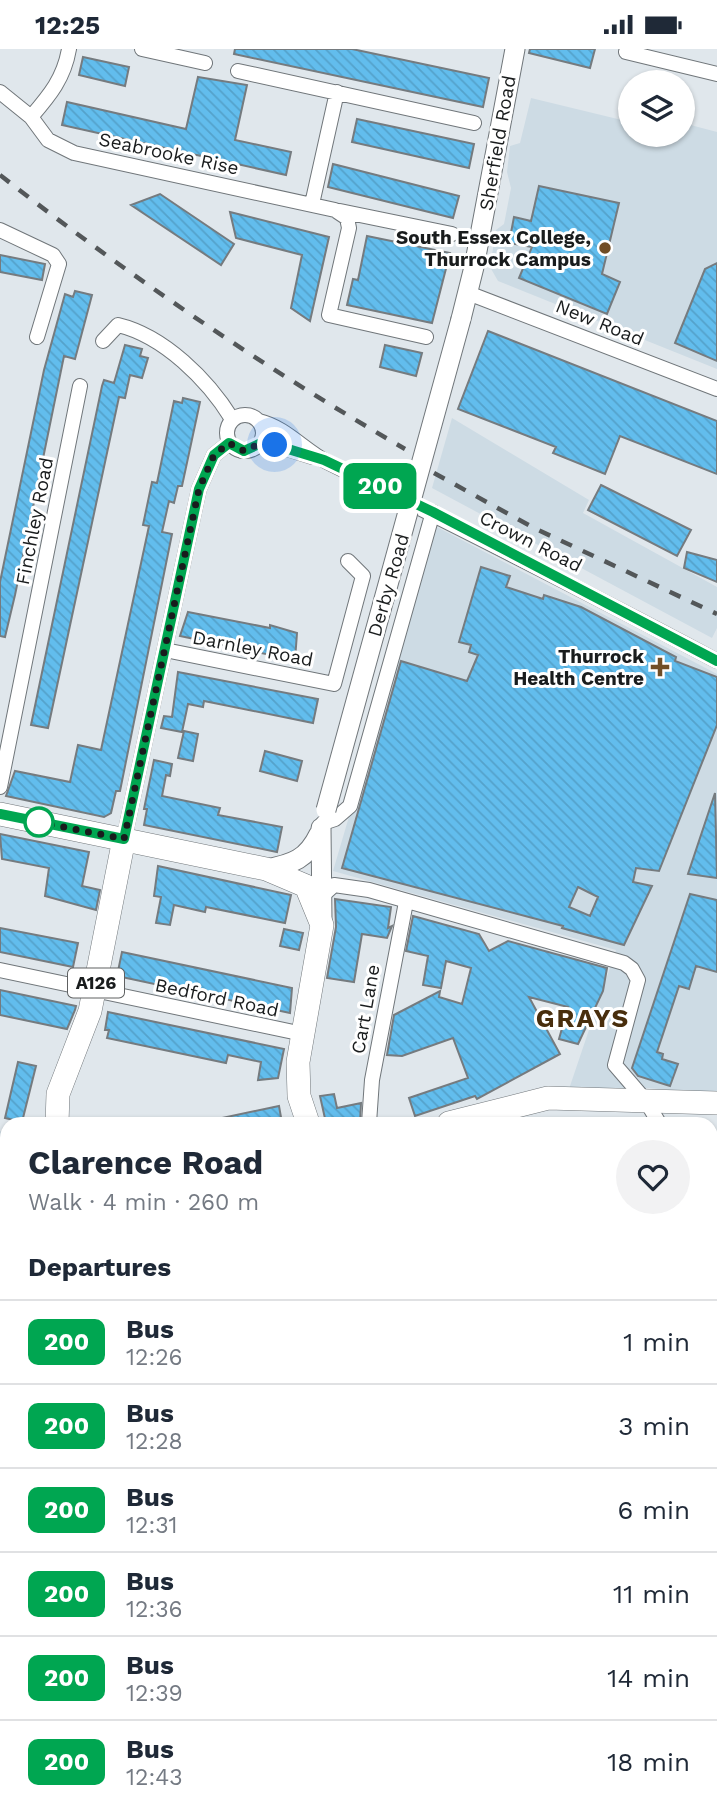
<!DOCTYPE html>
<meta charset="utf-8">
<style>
:root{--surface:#fff;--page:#f2f2f3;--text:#1f2937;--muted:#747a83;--line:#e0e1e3}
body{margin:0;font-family:"Work Sans",sans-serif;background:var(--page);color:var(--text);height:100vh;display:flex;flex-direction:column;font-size:26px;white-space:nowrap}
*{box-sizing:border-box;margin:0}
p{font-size:23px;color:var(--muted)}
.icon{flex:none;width:38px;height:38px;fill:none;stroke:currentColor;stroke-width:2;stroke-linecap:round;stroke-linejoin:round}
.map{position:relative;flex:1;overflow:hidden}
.sheet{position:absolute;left:0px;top:1068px;width:718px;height:702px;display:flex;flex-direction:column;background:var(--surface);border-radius:21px 21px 0 0;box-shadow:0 2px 5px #0004}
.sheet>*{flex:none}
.badge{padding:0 14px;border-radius:10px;font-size:24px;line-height:46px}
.tools{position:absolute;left:618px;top:21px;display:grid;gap:14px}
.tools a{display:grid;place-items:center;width:77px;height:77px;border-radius:50%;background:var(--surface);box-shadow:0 2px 5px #0004;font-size:35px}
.you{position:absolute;width:35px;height:35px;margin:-18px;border:5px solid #fff;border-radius:50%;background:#1a73e8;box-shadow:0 0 0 10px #1a73e833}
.map>.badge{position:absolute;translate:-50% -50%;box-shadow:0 0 0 4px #fff}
h2{padding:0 28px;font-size:26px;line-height:63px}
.round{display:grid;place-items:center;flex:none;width:74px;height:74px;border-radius:37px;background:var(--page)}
.summary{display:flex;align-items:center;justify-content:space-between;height:119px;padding:0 28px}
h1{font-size:33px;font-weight:700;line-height:52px}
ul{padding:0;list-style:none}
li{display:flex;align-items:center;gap:21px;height:84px;padding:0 28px;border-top:2px solid var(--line)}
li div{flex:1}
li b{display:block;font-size:26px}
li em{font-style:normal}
li .badge{min-width:77px;font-weight:700;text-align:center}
.status{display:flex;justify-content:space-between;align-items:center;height:49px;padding:0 35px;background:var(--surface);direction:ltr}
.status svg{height:19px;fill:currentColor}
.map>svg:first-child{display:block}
.built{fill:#cddbe4}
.industrial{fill:url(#industrial-grid)}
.grass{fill:url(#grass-tufts)}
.building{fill:url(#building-back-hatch);stroke:#757b7f;stroke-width:2;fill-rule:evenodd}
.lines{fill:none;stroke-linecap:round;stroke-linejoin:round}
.minor-casing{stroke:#70767a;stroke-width:16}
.secondary-casing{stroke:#70767a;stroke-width:21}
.primary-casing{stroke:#70767a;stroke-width:24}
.minor{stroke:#fff;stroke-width:14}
.secondary{stroke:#fff;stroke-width:19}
.primary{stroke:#fff;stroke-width:23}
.rail{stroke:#535759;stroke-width:4.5;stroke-dasharray:12 12;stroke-linecap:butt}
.secondary-bridge-casing{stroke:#70767a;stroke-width:21;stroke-linecap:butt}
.secondary-bridge{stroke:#fff;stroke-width:19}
.line-casing{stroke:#fff;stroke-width:16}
.line{stroke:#00a651;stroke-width:10}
.walk{stroke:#191c1d;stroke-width:7;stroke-dasharray:0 12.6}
.poi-dot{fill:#704d26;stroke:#fff;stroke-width:2.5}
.stop-dot{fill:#fff;stroke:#00a651;stroke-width:3.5}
.labels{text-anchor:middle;stroke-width:6;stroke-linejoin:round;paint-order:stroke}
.shield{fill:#fff;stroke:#5e6061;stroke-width:2}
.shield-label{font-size:18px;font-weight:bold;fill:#191c1d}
.street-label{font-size:19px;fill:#191c1d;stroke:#fff}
.poi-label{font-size:19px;font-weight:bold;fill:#191c1d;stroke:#fff;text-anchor:end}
.district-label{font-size:26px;font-weight:bold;letter-spacing:2px;fill:#482e0d;stroke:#fff}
</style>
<div class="status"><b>12:25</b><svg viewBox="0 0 49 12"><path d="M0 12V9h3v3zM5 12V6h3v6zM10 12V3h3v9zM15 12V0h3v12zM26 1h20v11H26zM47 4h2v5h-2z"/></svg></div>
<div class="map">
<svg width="717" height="1768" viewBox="0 0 717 1768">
<defs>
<pattern id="industrial-grid" width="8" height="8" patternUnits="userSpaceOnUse" patternTransform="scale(1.75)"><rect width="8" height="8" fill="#cddbe4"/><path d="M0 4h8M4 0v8" fill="none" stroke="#afbbc3"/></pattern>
<pattern id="grass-tufts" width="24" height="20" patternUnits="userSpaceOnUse" patternTransform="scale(1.75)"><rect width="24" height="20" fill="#fdc385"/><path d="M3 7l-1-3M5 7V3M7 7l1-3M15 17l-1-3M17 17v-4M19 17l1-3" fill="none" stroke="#d8a772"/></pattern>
<pattern id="building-back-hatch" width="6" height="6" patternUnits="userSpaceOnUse" patternTransform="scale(1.75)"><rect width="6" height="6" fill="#62bded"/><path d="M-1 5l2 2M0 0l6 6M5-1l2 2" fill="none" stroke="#54a2cb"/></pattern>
</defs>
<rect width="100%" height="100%" fill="#e0e7ec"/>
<path class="built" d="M 531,49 L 630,73 L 630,86 L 682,86 L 683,74 L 717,83 L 717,320 L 498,232 L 490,218 L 496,181 L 504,175 L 511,139 L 507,123 L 510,97 L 520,94 Z
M 452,369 L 589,451 L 583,464 L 717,538 L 717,579 L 712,589 L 432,439 Z
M 437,478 L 717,625 L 717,1045 L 647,1039 L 569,1040 L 616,901 L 333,822 L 429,496 Z
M 0,1082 L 7,1086 L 7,1164 L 0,1166 Z"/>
<path class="industrial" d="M 710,1553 L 717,1553 L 717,1768 L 423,1768 L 423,1762 L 710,1762 Z"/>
<path class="grass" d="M 314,1762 L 423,1762 L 423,1768 L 314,1768 Z"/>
<path class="building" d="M 235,0 L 352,0 L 489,29 L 483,58 L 234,5 Z
M 530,0 L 595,0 L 590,19 L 529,4 Z
M 83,8 L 129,18 L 125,37 L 79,26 Z
M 198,28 L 247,36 L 235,91 L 291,103 L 286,126 L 62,76 L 67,53 L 186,80 Z
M 357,70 L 474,95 L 469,119 L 352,93 Z
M 333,115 L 459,147 L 453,169 L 328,138 Z
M 539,137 L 619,154 L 602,225 L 620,233 L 607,265 L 519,229 L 532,198 L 509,194 L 514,168 L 531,172 Z
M 160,145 L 234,195 L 221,216 L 131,156 Z
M 230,163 L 329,188 L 310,272 L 291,259 L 302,206 L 236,189 Z
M 367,187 L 450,204 L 432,274 L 347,256 L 353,230 L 358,231 Z
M 0,206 L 45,215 L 42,231 L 0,223 Z
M 717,214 L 717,312 L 675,294 L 705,220 Z
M 75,242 L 92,246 L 75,310 L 64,307 L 15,546 L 5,588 L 0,587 L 0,533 L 44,321 L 65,245 L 73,248 Z
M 488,282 L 717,372 L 717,425 L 620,387 L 605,425 L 553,404 L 556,398 L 458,360 Z
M 125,296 L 142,300 L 140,307 L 148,309 L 142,329 L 130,326 L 125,349 L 119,348 L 48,679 L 31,676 L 102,337 L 104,331 L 114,334 Z
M 385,296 L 422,304 L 416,327 L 380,318 Z
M 183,349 L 200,353 L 182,437 L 178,437 L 174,454 L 169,452 L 162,483 L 172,485 L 120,742 L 116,742 L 111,764 L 104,768 L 6,747 L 15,722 L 70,733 L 78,696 L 101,701 L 149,477 L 143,476 L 152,433 L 157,434 L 174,352 L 182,354 Z
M 601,436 L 691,481 L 677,507 L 588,461 Z
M 687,503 L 717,511 L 717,533 L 684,519 Z
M 481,518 L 510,527 L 506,538 L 543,550 L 544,546 L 581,558 L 676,608 L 675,612 L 717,628 L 717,676 L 659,822 L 636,819 L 633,833 L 652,837 L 624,896 L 562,879 L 563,877 L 342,819 L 401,612 L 467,632 L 478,606 L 469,603 L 471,596 L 459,593 ZM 578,838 L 598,848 L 590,867 L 569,858 Z
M 188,563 L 270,579 L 270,576 L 297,584 L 295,611 L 180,587 Z
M 178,623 L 318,650 L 313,674 L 204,652 L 203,658 L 188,655 L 182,683 L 161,679 L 164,667 L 172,668 Z
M 184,682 L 198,685 L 193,712 L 178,709 Z
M 265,702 L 302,712 L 297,732 L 260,722 Z
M 154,711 L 172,715 L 170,727 L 166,726 L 162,747 L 220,759 L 218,766 L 282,778 L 277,803 L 144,776 L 147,760 L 144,760 Z
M 715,744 L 717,829 L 688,825 Z
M 0,785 L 89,803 L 82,837 L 100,841 L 96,861 L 45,847 L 49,819 L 2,810 Z
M 158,817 L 291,846 L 285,874 L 206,858 L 205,863 L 174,856 L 170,876 L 156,874 L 161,848 L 154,847 Z
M 690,845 L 717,851 L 717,923 L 696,917 L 689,940 L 679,937 L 657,1003 L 663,1005 L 662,1010 L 678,1015 L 670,1037 L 638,1027 L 632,1019 Z
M 335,850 L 391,858 L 388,879 L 392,877 L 387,889 L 362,885 L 354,933 L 327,929 L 336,878 Z
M 413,867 L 479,885 L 489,902 L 508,892 L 607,919 L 603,942 L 578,995 L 559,990 L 568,958 L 529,948 L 560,1005 L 477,1050 L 475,1047 L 415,1067 L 409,1049 L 468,1029 L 453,989 L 402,1007 L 387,1006 L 394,966 L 440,942 L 439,948 L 462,955 L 471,919 L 446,912 L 441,939 L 423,936 L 428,907 L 406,902 Z
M 0,879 L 78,894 L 73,918 L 0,903 Z
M 284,880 L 303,884 L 299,901 L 280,897 Z
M 122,903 L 292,939 L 290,964 L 117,927 Z
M 0,941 L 76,957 L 75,961 L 67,980 L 0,966 Z
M 108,963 L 284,1000 L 278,1029 L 258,1031 L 261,1013 L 228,1006 L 226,1014 L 107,989 L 109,981 L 105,981 Z
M 18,1013 L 36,1017 L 22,1073 L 5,1069 Z
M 334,1045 L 337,1059 L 361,1054 L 360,1074 L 326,1074 L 320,1047 Z
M 279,1057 L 282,1074 L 223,1074 L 222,1069 Z"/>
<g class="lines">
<defs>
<path id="minor" d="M 142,0 L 205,14
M 626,3 L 717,25
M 238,22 L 474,74
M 0,43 L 31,68 L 48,91 L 74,104 L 335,161 L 347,169 L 349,179 L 329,266 L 426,288
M 31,68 C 50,46 64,29 69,0
M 312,155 L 337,43
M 340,162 L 452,185
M 0,181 L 53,206 L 59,215 L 37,288
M 468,244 L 717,340
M 103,292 L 118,276 C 164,287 208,331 232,370
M227 384a18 18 0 1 1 36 0a18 18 0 1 1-36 0Z
M 259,372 C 285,378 304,401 327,413 C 458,478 588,543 717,612
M 259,395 L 275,396 L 313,408
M 165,601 L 334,635 L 363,527 L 348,512
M 0,738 L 80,337
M 323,774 L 335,770 L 350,757 L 433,463
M 124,790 L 199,440 L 214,406 L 229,394
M 323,846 L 334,836 L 369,841 L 624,914 L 632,920 L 638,931 L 615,1016 L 646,1052 L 659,1074
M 0,921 L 303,985
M 369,1074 L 372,1031 L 406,853
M 710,1170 L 717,1182
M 710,1338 L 717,1338
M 0,1417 L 7,1416
M 710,1426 L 717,1426
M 710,1479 L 717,1468
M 44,1762 L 46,1768
M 232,1768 L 232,1762"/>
<path id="secondary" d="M 461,270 L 474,218 L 515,0
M 321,779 L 322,872
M 266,820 C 293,815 307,810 319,785"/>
<path id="primary" d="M 0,765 L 266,820 L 306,837 L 322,876 L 298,1013 L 299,1047 L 308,1074
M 57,1074 L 58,1045 L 90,962 L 124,790
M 449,1074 L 548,1049 L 717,1054
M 0,1181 L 7,1179"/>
</defs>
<use href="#minor" class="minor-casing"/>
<use href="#secondary" class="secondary-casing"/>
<use href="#primary" class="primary-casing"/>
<use href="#minor" class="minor"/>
<use href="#secondary" class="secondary"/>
<use href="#primary" class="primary"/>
<path class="rail" d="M 0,126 C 129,227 263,318 405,400
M 434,424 L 534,479 L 717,565"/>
<defs>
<path id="secondary-bridge" d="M 326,761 L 461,270"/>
</defs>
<use href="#secondary-bridge" class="secondary-bridge-casing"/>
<use href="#secondary-bridge" class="secondary-bridge"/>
</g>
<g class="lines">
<defs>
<path id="line" d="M 0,765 L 124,790 L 199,440 L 214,406 L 229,394 L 244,402 L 259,395 L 275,396 L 324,411 L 433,463 L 717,612"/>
</defs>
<use href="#line" class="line-casing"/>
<use href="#line" class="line"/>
<path class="walk" d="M 39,773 L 124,790 L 199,440 L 214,406 L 229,394 L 244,402 L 259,395 L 275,396"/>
</g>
<g class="poi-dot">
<circle cx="605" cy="199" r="7"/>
<path d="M656.5 607.5h7v7h7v7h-7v7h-7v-7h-7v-7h7z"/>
</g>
<circle class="stop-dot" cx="39" cy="773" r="14"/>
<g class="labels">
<rect class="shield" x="68" y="919.5" width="56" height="29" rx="5"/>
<g class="shield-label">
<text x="96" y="940">A126</text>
</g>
<g class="street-label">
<text transform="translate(497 94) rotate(-80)" y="7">Sherfield Road</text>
<text transform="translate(169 104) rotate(12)" y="7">Seabrooke Rise</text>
<text transform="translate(600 273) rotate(22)" y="7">New Road</text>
<text transform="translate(34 472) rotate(-79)" y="7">Finchley Road</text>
<text transform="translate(531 492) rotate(27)" y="7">Crown Road</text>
<text transform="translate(388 536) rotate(-74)" y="7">Derby Road</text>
<text transform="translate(253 599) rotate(11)" y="7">Darnley Road</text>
<text transform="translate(217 948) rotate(12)" y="7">Bedford Road</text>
<text transform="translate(365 960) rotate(-80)" y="7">Cart Lane</text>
</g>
<g class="poi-label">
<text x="591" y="195">South Essex College,<tspan x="591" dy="22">Thurrock Campus</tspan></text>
<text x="644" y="614">Thurrock<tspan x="644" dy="22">Health Centre</tspan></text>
</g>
<g class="district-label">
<text x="583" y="978">GRAYS</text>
</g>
</g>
</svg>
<div class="tools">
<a><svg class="icon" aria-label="layers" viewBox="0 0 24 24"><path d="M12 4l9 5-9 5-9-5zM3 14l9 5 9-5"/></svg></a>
</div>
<div class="you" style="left:275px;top:396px"></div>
<b class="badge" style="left:380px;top:437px;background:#00a651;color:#fff">200</b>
<section class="sheet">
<div class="summary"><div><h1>Clarence Road</h1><p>Walk · 4 min · 260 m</p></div><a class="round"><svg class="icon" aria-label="heart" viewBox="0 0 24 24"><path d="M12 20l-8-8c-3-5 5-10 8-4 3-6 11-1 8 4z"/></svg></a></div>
<h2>Departures</h2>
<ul>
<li><span class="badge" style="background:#00a651;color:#fff">200</span><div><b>Bus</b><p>12:26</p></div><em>1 min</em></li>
<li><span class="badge" style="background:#00a651;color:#fff">200</span><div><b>Bus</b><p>12:28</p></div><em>3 min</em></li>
<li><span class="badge" style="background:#00a651;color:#fff">200</span><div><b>Bus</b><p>12:31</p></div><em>6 min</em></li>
<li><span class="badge" style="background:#00a651;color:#fff">200</span><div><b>Bus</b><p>12:36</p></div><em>11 min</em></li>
<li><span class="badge" style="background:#00a651;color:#fff">200</span><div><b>Bus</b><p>12:39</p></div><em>14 min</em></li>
<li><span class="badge" style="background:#00a651;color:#fff">200</span><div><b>Bus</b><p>12:43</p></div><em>18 min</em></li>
</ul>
</section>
</div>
